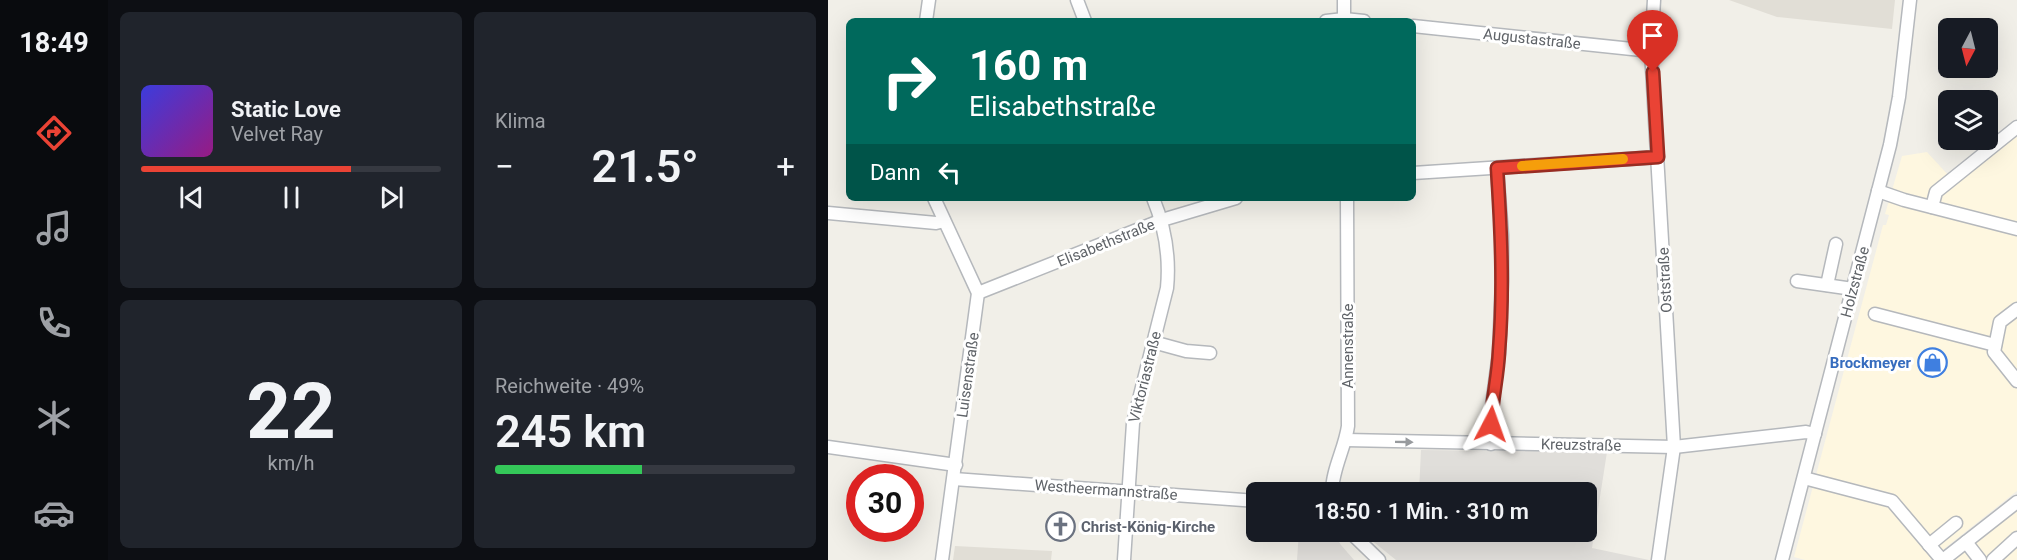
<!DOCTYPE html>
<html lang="de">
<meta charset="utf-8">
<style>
body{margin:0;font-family:Roboto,sans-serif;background:#20242c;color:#f1f3f6;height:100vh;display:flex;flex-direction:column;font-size:22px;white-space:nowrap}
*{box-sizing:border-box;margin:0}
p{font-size:20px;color:#9ea1a6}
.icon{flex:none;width:33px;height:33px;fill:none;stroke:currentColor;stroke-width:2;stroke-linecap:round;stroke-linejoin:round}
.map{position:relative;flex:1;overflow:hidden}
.details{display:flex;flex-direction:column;gap:12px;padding:12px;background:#0d0f14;width:720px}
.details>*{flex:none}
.guide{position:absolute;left:18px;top:18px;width:570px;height:183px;border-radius:9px;box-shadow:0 6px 24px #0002;background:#00695c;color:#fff;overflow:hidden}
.needle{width:39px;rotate:187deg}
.tools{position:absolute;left:1110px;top:18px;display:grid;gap:12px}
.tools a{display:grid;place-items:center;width:60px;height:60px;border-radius:9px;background:#171b24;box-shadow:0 6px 24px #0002;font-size:30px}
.speed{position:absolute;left:18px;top:464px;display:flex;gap:12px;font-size:30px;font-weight:700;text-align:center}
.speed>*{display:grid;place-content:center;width:78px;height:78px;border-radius:50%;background:#171b24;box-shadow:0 6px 24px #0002;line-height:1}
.speed .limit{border:9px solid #d22;background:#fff;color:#111}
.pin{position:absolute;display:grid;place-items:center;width:51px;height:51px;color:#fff;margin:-62px -26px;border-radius:50% 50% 50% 0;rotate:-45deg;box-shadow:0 0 6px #0007}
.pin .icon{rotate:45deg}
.me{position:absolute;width:66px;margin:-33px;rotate:4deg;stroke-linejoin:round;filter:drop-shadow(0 0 4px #0008)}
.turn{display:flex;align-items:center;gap:21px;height:126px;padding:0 24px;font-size:27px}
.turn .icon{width:78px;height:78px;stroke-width:2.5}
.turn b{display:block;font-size:42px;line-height:51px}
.then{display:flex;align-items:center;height:57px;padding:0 24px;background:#0003;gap:12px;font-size:22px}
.big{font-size:45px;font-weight:600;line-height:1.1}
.details .widget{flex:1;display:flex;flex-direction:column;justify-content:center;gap:9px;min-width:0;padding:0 21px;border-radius:9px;background:#20242c}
.details .dial{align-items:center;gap:0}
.dial b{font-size:78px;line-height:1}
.song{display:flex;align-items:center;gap:18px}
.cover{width:72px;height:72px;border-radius:9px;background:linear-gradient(135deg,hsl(240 70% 55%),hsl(310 70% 35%))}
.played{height:6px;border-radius:3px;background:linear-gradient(90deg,#ea4335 70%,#363941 70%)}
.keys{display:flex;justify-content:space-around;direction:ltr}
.heat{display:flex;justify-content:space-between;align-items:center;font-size:33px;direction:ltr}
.charge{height:9px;border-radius:4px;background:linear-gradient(90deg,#34c759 49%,#363941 0)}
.details .tiles{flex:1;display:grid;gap:12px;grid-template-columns:repeat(2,1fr)}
.trip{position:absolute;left:418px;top:482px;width:351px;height:60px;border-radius:9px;background:#171b24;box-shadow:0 6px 24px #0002;font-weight:600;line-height:60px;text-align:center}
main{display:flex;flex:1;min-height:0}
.tabs{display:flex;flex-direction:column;width:108px;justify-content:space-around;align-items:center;background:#090b0e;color:#9ea1a6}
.tabs .icon{width:42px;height:42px}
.tabs .current{color:#ea4335}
.tabs b{font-size:27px;color:#f1f3f6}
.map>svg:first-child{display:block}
.commercial{fill:#fef7e0}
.industrial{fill:#e0deda}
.education{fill:#e1ded6}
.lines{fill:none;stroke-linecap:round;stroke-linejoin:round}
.minor-casing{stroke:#b5b8bc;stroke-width:15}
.minor{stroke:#fff;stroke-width:12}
.oneway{fill:#979a9d}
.route-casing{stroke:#982c22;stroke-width:15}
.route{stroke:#ea4335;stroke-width:10}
.slow{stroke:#f59e0b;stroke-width:10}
.labels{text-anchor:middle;stroke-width:6;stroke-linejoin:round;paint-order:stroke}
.street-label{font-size:15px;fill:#5f6368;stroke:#fff}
.shop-label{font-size:15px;font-weight:bold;fill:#366cbe;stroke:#fff;text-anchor:end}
.worship-label{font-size:15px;font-weight:bold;fill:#5b616d;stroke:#fff;text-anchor:start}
</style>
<main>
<nav class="tabs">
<b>18:49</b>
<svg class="icon current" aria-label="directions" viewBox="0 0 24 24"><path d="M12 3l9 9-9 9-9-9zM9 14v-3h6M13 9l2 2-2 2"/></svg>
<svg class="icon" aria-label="music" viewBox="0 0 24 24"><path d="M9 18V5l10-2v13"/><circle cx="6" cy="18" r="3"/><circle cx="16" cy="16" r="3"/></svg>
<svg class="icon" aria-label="phone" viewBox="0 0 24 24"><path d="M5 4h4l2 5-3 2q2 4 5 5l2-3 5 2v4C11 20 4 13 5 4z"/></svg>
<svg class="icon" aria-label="climate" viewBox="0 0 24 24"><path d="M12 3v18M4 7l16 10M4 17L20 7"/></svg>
<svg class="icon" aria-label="car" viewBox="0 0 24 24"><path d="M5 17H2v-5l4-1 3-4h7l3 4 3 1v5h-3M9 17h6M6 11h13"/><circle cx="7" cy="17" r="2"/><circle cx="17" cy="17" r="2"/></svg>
</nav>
<section class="details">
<div class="tiles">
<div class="widget">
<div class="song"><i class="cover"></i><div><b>Static Love</b><p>Velvet Ray</p></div></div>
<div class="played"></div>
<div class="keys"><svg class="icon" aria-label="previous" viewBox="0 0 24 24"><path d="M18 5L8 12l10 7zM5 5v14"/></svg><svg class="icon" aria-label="pause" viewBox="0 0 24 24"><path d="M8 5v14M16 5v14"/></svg><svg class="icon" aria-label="next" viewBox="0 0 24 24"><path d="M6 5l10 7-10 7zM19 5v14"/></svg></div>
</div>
<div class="widget"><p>Klima</p>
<div class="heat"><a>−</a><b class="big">21.5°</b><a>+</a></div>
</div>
<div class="widget dial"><b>22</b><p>km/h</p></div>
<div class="widget"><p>Reichweite · 49%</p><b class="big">245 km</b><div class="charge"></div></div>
</div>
</section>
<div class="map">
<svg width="1189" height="560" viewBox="0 0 1189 560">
<rect width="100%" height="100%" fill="#f1efe8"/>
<g class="commercial">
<path d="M 1189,124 L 1189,491 L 1102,560 L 977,560 L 966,557 L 1055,225 L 1058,225 L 1061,215 L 1057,214 L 1074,156 L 1099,152 L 1122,177 Z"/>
<path d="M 1189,510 L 1189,560 L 1125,560 Z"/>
</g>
<g class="industrial">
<path d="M 593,450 L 779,452 L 764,548 L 821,560 L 568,560 L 532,531 L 759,531 L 759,492 L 591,492 Z"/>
<path d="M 471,531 L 504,531 L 513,545 L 526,560 L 469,560 Z"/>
</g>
<g class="education">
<path d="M 901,0 L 1067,0 L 1064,29 L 949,17 Z"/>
<path d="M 127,546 L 224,551 L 223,560 L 125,560 Z"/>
</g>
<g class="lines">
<defs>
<g id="minor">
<path d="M 249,0 L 257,21"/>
<path d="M 516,0 L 516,21"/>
<path d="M 826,0 L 823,51 L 846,447 L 830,560"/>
<path d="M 98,21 L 101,0"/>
<path d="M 498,21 L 516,19 L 536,21"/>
<path d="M 585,26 L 823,51"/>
<path d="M 585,173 L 830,157"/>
<path d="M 1050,191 L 1076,200 L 1189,229"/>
<path d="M 106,198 L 150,293 L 114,560"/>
<path d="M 1104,207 L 1108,192 L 1189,127"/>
<path d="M 0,213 L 108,223 L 116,221"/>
<path d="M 969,281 L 1025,289"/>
<path d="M 999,285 L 1008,244"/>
<path d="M 150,293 L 334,220 L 408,198"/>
<path d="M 1189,309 L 1172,322 L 1166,352 L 1189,381"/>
<path d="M 1047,314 L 1167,345"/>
<path d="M 325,342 L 358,351 L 382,353"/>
<path d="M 518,440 L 846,447 L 978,432 L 987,434"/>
<path d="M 663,444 L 664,405 L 671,353 L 674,280 L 674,235 L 669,168"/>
<path d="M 0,447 L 128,465"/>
<path d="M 976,478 L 1064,501 L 1114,560"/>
<path d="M 126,479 L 429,501"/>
<path d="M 504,492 C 504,470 517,448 520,426 L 519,198"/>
<path d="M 521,531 L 551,560"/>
<path d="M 1138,542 L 1152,560"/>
<path d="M 1101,545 L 1128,523"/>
<path d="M 296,560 L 305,423 L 339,288 C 342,257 337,227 325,198"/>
<path d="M 954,560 L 1062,145 L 1071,97 L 1082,0"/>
<path d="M 1115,560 L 1189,502"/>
<path d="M 1165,560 L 1189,538"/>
</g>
</defs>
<use href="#minor" class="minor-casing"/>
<use href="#minor" class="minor"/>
</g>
<defs><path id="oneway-solid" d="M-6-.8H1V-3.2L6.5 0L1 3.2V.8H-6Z" transform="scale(1.5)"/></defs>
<use class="oneway" href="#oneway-solid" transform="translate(576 442) rotate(1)"/>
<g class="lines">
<defs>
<path id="route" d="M 663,424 C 664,399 670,376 671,351 C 676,290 673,229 669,168 L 830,157 L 825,72"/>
</defs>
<use href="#route" class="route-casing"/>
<use href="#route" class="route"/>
<path class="slow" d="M 694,166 L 795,159"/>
</g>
<defs>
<symbol id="shop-ring" viewBox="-11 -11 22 22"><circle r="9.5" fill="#fff" stroke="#3f7fe0" stroke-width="1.5"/><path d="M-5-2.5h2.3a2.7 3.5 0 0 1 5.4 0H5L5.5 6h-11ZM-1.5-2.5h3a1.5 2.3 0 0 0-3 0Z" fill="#3f7fe0"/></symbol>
<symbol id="church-ring" viewBox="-11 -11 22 22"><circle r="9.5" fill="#fff" stroke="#6b7280" stroke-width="1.5"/><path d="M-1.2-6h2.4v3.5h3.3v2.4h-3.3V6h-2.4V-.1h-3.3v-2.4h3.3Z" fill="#6b7280"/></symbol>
</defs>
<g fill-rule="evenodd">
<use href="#shop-ring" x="1088" y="346" width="33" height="33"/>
<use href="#church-ring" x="216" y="510" width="33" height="33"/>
</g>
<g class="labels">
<g class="street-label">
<text transform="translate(704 39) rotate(6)" y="5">Augustastraße</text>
<text transform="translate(278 243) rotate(-22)" y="5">Elisabethstraße</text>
<text transform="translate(837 280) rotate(-93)" y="5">Oststraße</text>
<text transform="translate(1027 282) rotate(-75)" y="5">Holzstraße</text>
<text transform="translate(520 346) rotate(-90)" y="5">Annenstraße</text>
<text transform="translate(140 375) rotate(-82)" y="5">Luisenstraße</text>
<text transform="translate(317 377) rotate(-76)" y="5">Viktoriastraße</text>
<text transform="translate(753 445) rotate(1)" y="5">Kreuzstraße</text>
<text transform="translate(278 490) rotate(4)" y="5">Westheermannstraße</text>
</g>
<g class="shop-label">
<text x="1083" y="368">Brockmeyer</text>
</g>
<g class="worship-label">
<text x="253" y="532">Christ-König-Kirche</text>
</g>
</g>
</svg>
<div class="tools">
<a><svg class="needle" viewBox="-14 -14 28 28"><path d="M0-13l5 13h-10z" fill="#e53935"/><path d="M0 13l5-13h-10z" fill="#9ea1a6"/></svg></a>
<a><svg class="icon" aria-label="layers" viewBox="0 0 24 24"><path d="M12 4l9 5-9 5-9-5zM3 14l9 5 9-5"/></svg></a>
</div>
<div class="speed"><div class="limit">30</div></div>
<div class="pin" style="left:825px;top:72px;background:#d93025"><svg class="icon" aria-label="arrive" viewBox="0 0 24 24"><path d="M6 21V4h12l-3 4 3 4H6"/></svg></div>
<svg class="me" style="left:663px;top:424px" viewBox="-20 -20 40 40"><path d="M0-17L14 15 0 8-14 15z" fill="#ea4335" stroke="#fff" stroke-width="4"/></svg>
<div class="trip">18:50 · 1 Min. · 310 m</div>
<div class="guide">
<div class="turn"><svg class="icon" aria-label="right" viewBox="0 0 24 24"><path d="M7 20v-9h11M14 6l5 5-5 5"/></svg><div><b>160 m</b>Elisabethstraße</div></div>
<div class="then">Dann<svg class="icon" aria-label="left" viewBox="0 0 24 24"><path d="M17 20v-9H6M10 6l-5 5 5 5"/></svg></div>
</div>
</div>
</main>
